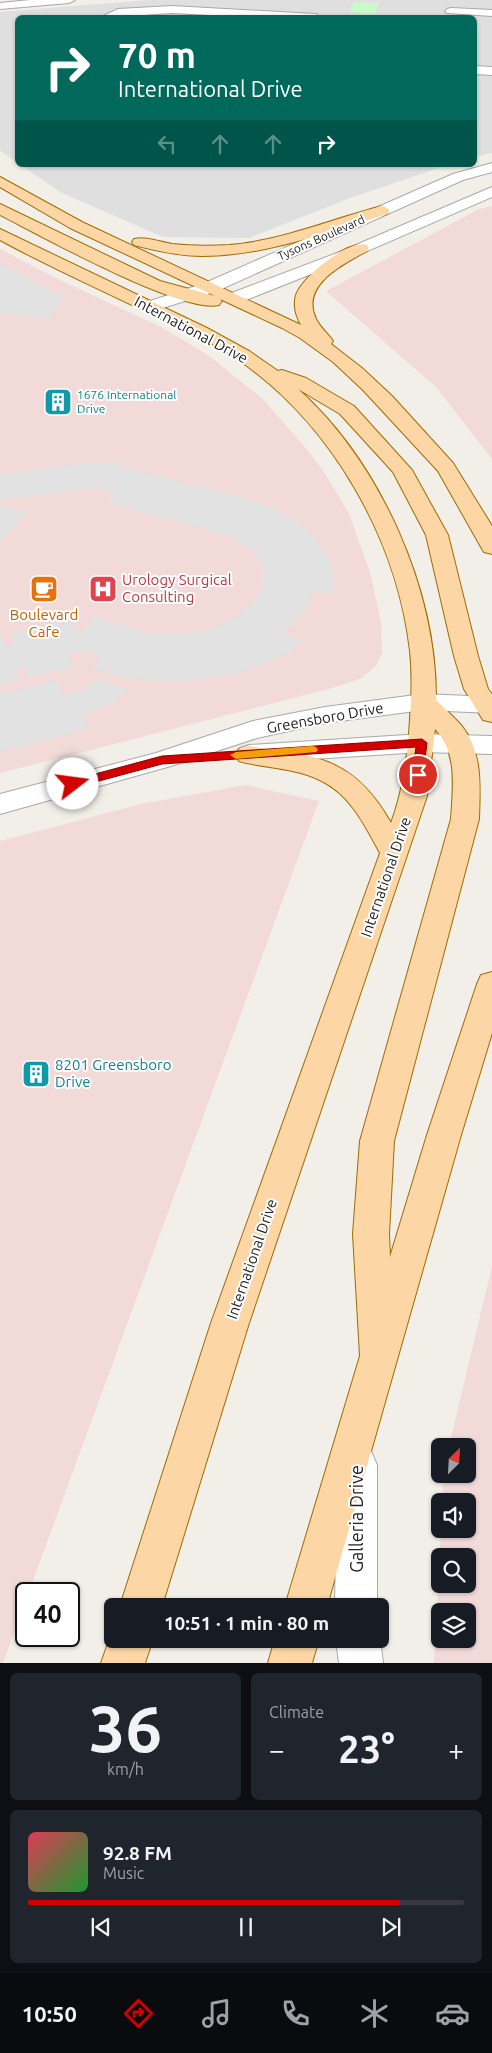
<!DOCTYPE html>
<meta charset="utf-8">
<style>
body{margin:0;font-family:Ubuntu,sans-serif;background:#20242c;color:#f1f3f6;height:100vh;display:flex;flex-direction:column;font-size:19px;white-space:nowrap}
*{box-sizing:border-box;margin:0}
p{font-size:16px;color:#9ea1a6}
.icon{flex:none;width:28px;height:28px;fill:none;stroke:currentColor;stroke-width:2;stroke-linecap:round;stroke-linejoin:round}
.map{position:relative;height:1663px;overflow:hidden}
.side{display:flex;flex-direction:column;gap:10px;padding:10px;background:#0d0f14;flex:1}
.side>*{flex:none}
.top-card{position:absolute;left:15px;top:15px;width:462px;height:152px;border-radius:8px;box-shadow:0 1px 4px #0004;background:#00695c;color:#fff;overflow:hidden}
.needle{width:32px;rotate:24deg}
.controls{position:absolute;left:431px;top:1438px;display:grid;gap:10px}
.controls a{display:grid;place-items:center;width:45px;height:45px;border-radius:8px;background:#171b24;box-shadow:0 1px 4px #0004;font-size:25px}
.speed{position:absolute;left:15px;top:1582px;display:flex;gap:10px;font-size:25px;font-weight:700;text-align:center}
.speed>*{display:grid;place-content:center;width:65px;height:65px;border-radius:50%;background:#171b24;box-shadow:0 1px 4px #0004;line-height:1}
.speed .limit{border:2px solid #111;border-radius:8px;background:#fff;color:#111}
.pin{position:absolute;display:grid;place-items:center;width:42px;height:42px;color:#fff;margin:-21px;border:2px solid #fff;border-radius:50%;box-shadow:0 1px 5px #0007}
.me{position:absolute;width:55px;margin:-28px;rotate:75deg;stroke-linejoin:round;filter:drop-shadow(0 0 4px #0008)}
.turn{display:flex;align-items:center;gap:18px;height:105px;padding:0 20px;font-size:22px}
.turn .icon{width:65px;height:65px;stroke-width:2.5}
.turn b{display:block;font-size:35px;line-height:42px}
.lanes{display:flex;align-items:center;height:48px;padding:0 20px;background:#0003;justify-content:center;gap:25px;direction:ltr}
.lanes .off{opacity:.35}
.big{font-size:38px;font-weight:700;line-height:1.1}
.side .widget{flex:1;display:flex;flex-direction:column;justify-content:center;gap:8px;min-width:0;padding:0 18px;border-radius:8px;background:#20242c}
.side .dial{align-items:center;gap:0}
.dial b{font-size:65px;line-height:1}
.song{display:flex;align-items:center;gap:15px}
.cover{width:60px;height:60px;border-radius:8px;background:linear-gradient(135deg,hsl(350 70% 55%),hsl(130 70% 35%))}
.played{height:5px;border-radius:2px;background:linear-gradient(90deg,#d40000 85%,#363941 85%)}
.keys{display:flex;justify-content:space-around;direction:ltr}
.heat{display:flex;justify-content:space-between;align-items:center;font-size:28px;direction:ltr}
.side .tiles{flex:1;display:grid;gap:10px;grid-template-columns:1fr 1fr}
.widget:last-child{grid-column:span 2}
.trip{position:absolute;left:104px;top:1598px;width:285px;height:50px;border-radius:8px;background:#171b24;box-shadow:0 1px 4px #0004;font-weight:700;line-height:50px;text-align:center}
.tab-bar{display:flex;height:80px;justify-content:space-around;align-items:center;background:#090b0e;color:#9ea1a6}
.tab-bar .icon{width:35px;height:35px}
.tab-bar .selected{color:#d40000}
.tab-bar b{font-size:22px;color:#f1f3f6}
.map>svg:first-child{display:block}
.residential{fill:#e0dfdf}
.commercial{fill:#f2dad9;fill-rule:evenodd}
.park{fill:#c8facc}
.parking{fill:#e2e2e2}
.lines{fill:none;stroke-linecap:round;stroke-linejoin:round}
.minor-casing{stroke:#a9a9a9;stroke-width:2}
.major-casing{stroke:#a06b00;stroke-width:2}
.minor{fill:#fff;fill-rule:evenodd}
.major{fill:#fcd6a4;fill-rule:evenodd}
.route{fill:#d40000;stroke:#8a0000}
.slow{fill:#f59e0b}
.labels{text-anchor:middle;stroke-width:4;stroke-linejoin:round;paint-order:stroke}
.far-street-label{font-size:12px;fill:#222;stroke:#fff}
.far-culture-label{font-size:12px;fill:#0d838f;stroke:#fff;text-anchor:start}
.street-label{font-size:15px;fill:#222;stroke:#fff}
.health-label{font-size:15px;fill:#be3a42;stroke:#fff;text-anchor:start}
.food-label{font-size:15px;fill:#c56008;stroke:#fff}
.culture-label{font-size:15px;fill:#0d838f;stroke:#fff;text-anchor:start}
.near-street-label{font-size:18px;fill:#222;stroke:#fff}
</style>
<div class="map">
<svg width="492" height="1663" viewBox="0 0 492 1663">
<rect width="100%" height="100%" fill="#f2efe9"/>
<g class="residential">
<path d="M 148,0 L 492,0 L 492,153 L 475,157 L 475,18 L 18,18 L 17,163 L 0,150 L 0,12 Z"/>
<path d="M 21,165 L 447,165 L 350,198 L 249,238 L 163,237 L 60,192 Z"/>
</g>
<g class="commercial">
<path d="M 492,206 L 492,459 L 436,387 L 326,291 L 479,209 Z"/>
<path d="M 0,249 L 62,281 L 161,327 L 208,355 L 263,399 L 309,452 L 326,475 L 349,514 L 370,572 L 381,622 L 382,653 L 376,666 L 360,679 L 329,689 L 0,773 Z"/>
<path d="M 245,785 L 319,801 L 28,1594 L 26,1594 L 26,1599 L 3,1663 L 0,1663 L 0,841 L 141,804 Z"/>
<path d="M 492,1266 L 492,1663 L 434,1663 L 441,1529 L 468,1529 L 468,1501 L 442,1501 L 444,1474 L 468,1474 L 468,1446 L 449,1446 ZM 440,1556 L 468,1556 L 468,1584 L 440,1584 ZM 440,1611 L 468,1611 L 468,1639 L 440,1639 Z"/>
</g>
<path class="park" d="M 354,2 L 379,3 L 375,14 L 349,12 Z"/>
<g class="parking">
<path d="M 0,263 L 63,298 L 48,319 L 0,313 Z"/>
<path d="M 113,460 L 118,462 L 116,465 L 237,496 L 272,508 L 287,515 L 312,533 L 329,558 L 333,570 L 334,593 L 312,592 L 304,612 L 284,633 L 301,642 L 291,651 L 271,661 L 245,671 L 218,677 L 188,681 L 158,681 L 122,677 L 92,669 L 100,656 L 87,651 L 79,651 L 69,655 L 74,667 L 28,677 L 24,667 L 19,666 L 16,667 L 20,679 L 0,684 L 0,637 L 7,646 L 13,645 L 14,643 L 12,633 L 70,619 L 74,629 L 82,631 L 95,617 L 131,628 L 152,633 L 180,634 L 201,631 L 220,625 L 237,617 L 257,599 L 262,588 L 263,569 L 258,557 L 246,546 L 230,537 L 178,521 L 106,503 L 114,493 L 97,488 L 0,500 L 0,474 L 93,462 L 111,463 Z"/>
<path d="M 0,506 L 28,513 L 0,541 Z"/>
<path d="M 99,679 L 128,690 L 112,703 L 84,715 L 89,729 L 0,752 L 0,694 L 57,680 L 61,693 L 65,695 L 83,689 Z"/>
</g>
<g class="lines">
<defs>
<g id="minor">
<path d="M 30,0 L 75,0 L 69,3 L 0,9 L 0,3 Z"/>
<path d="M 172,6 L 316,14 L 321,18 L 268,18 L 172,13 L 99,18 L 118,9 Z"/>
<path d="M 451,8 L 492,10 L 492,16 L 447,13 L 445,11 L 447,9 Z"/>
<path d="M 475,66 L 492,67 L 492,75 L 475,74 Z"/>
<path d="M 492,163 L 492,172 L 463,180 L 217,291 L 150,312 L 144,311 L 141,307 L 144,303 L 205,283 L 453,174 Z"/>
<path d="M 492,187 L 492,197 L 349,259 L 241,302 L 235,303 L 229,302 L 226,298 L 229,294 L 337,253 Z"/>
<path d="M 423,694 L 492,697 L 492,713 L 423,710 L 325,723 L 257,738 L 171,766 L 0,814 L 0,794 L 156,753 L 253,721 L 325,707 Z"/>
<path d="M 422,734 L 492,736 L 492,754 L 422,752 L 249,763 L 240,760 L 236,754 L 240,748 L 249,745 Z"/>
<path d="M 357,1445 L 371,1451 L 377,1465 L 377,1606 L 335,1606 L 337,1465 L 343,1451 Z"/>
<path d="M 336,1639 L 380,1639 L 383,1663 L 339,1663 Z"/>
</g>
<g id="major">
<path d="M 0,177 L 82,222 L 301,325 C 296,316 293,305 296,295 C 303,276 347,240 367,245 L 369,248 L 367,251 C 342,265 300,285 316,319 C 320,327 328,334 333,341 L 331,344 L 362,368 L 392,396 L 453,463 L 492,526 L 492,554 L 484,552 L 481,547 L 438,471 L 363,390 L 333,362 L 300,338 L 282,328 L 220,299 L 222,301 L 219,305 C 181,314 40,235 0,215 L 0,204 L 160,281 L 215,296 L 70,228 L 0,187 Z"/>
<path d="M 382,206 L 387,208 L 390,211 L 387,214 C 328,232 265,256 202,256 C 179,256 157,251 134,245 L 132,242 L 134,239 C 146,236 160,242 172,244 C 191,246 210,246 229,245 C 282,241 331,219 382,206 Z"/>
<path d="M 0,229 L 207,328 L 249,351 L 278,371 L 282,370 L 306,378 L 354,406 L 412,470 L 448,535 L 478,656 L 488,689 L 492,694 L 492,722 L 483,720 L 464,689 L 454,656 L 426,535 L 393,472 L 340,414 L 298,389 C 380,462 437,590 436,700 C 444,708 453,716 461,725 C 483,752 480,786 479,819 L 394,1141 L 389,1234 L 390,1257 L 427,1135 L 477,984 L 481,975 L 492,972 L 492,1033 L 461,1135 L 327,1606 L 285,1606 L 360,1356 L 353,1234 L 360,1141 L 451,819 C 453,787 458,753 435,729 L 427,796 L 249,1323 L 162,1606 L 120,1606 L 211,1323 L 380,853 C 357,811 343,781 292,771 C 274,767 256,766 239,761 L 235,755 L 239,749 L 248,746 C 316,756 354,757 391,823 C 402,793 406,765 409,734 C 411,706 413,678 410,651 C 397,538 331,423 237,359 C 212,342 184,330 157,317 C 104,291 51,268 0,240 Z"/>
<path d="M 112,1632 L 112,1639 L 153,1639 L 145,1663 L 101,1663 Z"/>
<path d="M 275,1639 L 319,1639 L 312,1663 L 268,1663 Z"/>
</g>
</defs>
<use href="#minor" class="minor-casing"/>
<use href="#major" class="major-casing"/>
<use href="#minor" class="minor"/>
<use href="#major" class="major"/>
</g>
<path class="route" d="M 422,739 L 427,743 L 423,775 L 418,779 L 412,775 L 416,747 L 162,764 L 73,788 L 67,784 L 69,781 L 162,756 Z"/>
<path class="slow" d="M 312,746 L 316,747 L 318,750 L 316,752 L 236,759 L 230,755 L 236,752 Z"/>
<defs>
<symbol id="building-square" viewBox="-11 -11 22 22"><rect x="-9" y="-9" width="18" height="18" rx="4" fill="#0f9aa8" stroke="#fff"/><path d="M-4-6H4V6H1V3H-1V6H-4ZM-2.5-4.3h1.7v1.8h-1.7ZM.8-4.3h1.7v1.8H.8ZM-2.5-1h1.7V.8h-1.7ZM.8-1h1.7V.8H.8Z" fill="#fff"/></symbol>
<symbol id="cafe-square" viewBox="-11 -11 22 22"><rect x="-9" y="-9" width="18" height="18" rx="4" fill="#e8710a" stroke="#fff"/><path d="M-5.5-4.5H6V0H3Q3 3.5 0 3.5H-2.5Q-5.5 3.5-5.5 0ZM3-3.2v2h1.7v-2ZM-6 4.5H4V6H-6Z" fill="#fff"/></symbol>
<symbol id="hospital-square" viewBox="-11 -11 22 22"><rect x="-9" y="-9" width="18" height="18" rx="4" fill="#e0444e" stroke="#fff"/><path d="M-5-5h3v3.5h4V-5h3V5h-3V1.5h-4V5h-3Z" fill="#fff"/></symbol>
</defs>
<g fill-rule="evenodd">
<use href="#building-square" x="42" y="386" width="32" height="32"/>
<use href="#cafe-square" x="28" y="573" width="32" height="32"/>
<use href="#hospital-square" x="87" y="573" width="32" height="32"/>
<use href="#building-square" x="20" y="1058" width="32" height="32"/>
</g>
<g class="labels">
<g class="far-street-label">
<text transform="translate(321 238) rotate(-24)" y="4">Tysons Boulevard</text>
</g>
<g class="far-culture-label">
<text x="77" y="399">1676 International<tspan x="77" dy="14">Drive</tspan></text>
</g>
<g class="street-label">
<text transform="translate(191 330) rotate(28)" y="5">International Drive</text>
<text transform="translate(325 718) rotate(-10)" y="5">Greensboro Drive</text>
<text transform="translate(386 877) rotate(-71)" y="5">International Drive</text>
<text transform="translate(252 1259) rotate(-71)" y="5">International Drive</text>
</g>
<g class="health-label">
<text x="122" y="585">Urology Surgical<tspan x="122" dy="17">Consulting</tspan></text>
</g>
<g class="food-label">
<text x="44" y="620">Boulevard<tspan x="44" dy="17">Cafe</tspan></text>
</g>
<g class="culture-label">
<text x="55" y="1070">8201 Greensboro<tspan x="55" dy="17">Drive</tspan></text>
</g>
<g class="near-street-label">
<text transform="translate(357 1519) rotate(-90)" y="6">Galleria Drive</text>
</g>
</g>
</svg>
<div class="controls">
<a><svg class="needle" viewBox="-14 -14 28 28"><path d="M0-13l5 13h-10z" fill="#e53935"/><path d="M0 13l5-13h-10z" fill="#9ea1a6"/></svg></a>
<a><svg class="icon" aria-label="sound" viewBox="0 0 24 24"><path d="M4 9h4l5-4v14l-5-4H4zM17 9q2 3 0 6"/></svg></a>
<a><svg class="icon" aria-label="search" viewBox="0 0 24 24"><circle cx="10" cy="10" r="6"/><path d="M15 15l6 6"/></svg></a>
<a><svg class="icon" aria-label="layers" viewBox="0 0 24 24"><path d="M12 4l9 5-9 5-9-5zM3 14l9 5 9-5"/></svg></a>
</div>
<div class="speed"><div class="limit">40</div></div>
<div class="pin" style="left:418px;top:775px;background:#d93025"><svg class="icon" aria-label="arrive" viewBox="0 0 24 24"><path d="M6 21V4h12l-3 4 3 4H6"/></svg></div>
<svg class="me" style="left:73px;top:784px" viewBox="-20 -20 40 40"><circle r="19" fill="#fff"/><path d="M0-13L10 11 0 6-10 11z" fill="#d40000"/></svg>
<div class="trip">10:51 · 1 min · 80 m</div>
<div class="top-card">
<div class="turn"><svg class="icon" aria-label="right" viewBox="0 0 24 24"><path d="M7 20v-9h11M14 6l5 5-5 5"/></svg><div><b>70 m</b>International Drive</div></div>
<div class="lanes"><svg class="icon off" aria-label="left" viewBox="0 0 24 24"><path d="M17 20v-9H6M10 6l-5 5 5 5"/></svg><svg class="icon off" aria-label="ahead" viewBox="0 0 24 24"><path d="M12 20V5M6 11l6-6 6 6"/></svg><svg class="icon off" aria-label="ahead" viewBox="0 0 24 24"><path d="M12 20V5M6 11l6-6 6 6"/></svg><svg class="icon" aria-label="right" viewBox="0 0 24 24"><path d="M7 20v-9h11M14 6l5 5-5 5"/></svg></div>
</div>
</div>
<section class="side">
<div class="tiles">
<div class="widget dial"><b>36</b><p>km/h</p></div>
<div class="widget"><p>Climate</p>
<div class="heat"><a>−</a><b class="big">23°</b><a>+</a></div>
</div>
<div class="widget">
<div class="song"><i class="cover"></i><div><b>92.8 FM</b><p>Music</p></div></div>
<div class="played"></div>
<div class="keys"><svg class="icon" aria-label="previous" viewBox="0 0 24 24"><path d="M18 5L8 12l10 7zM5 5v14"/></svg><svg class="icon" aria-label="pause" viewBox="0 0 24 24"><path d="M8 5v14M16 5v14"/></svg><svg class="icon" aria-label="next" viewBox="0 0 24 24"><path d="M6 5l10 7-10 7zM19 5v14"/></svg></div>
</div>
</div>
</section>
<nav class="tab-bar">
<b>10:50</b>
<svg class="icon selected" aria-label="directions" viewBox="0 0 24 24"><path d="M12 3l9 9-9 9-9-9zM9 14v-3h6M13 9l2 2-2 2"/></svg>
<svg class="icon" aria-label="music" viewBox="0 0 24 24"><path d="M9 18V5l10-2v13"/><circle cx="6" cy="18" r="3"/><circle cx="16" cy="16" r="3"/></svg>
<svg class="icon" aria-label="phone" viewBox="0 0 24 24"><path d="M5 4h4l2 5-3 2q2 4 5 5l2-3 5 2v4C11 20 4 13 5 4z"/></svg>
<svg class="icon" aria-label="climate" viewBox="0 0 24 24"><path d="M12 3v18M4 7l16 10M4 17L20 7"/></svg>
<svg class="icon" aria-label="car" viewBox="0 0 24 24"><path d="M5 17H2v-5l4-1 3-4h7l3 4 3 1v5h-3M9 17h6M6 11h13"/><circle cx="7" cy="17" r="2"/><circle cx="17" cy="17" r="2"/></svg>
</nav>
